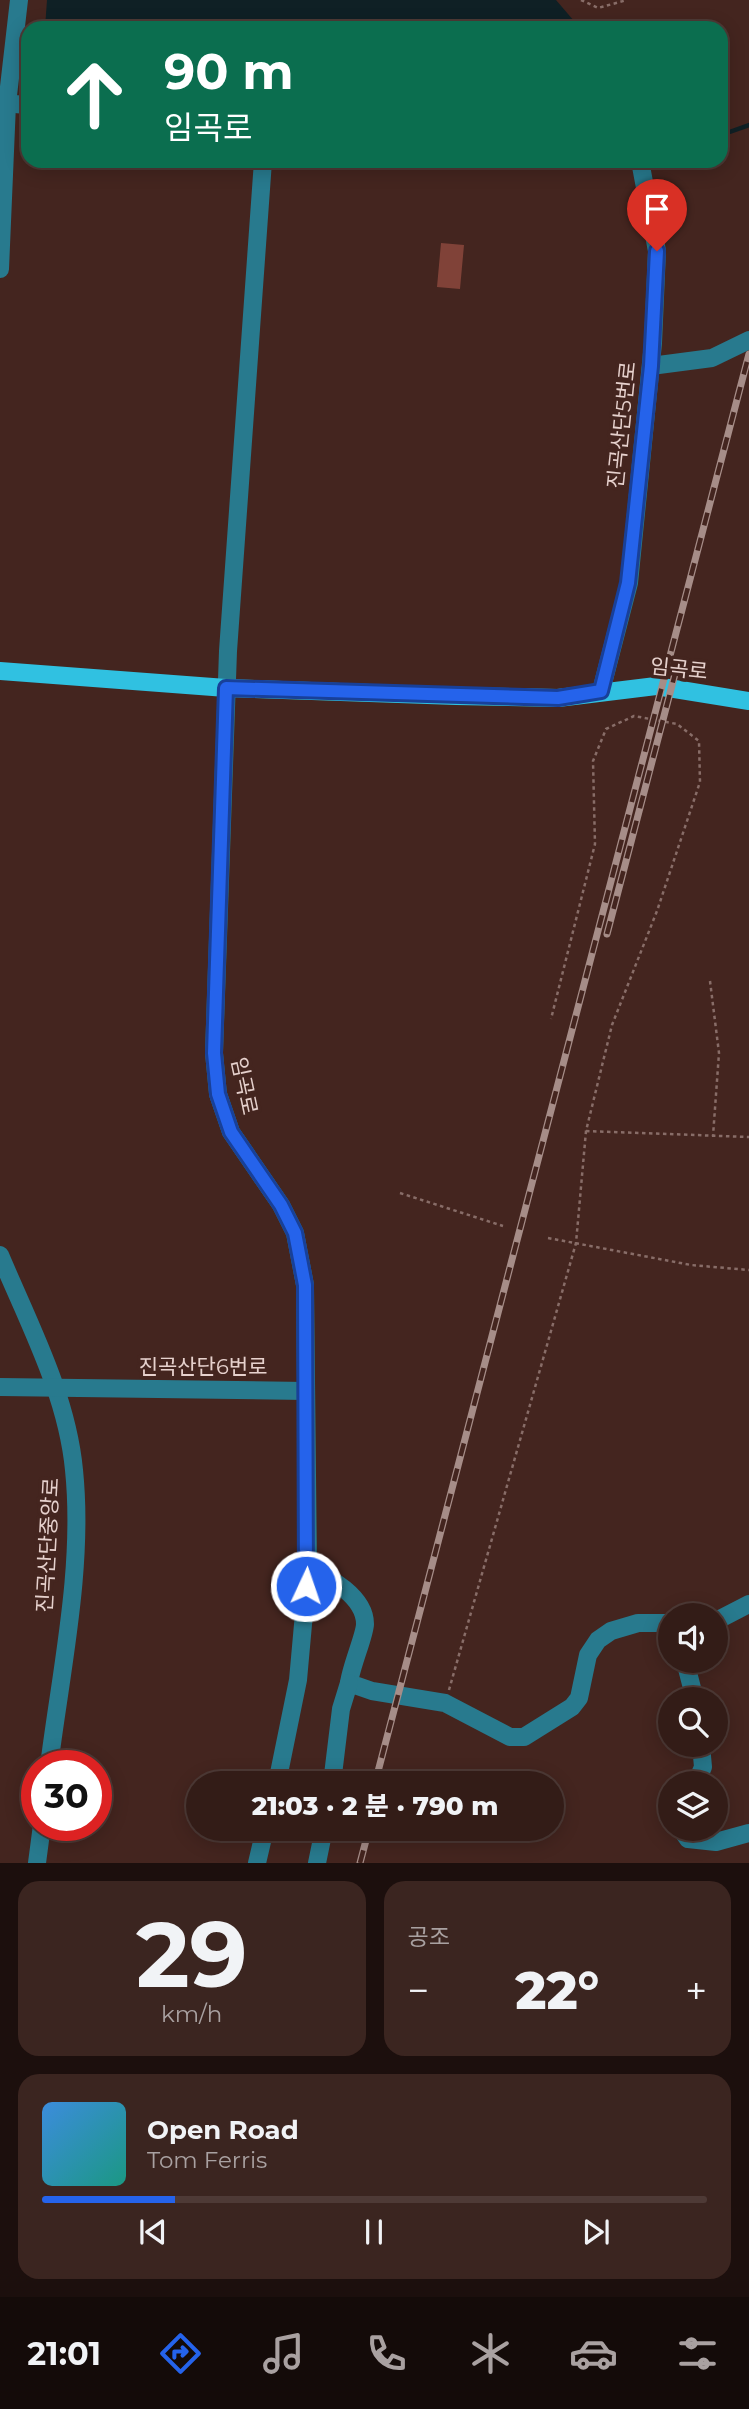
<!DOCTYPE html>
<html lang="ko">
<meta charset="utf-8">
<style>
body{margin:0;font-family:Montserrat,"Noto Sans KR",sans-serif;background:#3b2520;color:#f1f3f6;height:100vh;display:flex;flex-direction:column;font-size:26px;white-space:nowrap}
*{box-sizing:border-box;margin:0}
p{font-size:23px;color:#a9a1a1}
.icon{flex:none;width:38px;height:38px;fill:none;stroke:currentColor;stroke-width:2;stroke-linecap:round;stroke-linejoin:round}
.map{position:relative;height:1863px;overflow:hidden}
.side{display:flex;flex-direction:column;gap:18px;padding:18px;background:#1c0f0d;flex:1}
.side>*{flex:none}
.banner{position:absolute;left:21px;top:21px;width:707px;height:147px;border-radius:21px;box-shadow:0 4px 18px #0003,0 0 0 2px #4e3a36;background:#0b6e4f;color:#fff;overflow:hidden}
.buttons{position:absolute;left:658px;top:1603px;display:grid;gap:14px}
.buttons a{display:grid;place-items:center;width:70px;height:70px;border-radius:50%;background:#331c17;box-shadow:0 4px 18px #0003,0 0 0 2px #4e3a36;font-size:35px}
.speed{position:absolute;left:21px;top:1750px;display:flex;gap:14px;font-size:35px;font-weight:700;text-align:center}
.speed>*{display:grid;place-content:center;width:91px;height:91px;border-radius:50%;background:#331c17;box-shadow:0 4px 18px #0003,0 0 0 2px #4e3a36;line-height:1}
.speed .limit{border:10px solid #d22;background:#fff;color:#111}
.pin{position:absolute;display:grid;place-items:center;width:60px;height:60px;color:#fff;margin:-72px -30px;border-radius:50% 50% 50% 0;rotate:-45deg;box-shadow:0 0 7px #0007}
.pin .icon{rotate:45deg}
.me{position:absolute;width:77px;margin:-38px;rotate:3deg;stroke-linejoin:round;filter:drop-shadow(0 0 5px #0008)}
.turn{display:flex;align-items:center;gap:24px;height:147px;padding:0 28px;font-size:32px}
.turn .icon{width:91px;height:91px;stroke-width:2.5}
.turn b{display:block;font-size:49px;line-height:60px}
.big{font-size:52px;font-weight:800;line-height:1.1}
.side .widget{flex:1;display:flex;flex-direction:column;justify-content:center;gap:10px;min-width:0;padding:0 24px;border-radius:21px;background:#3b2520}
.side .dial{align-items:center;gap:0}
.dial b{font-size:91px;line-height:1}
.song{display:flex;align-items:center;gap:21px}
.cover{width:84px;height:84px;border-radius:10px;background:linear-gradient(135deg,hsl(210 70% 55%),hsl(170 70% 35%))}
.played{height:7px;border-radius:4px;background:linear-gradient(90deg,#2563eb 20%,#4e3a36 20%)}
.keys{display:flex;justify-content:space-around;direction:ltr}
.heat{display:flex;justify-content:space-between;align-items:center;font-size:38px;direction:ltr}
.side .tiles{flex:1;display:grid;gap:18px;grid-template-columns:1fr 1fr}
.widget:last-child{grid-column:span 2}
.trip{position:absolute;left:186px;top:1771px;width:378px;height:70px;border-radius:35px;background:#331c17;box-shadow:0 4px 18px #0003,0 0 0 2px #4e3a36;font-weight:800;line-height:70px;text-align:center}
.tab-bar{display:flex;height:112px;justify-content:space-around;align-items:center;background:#140b09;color:#a9a1a1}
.tab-bar .icon{width:49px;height:49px}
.tab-bar .on{color:#2563eb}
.tab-bar b{font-size:32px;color:#f1f3f6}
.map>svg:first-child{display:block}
.green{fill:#804238}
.water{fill:#0f2025}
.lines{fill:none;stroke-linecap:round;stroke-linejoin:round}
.stream{stroke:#0f2025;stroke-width:4.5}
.path{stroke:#886d68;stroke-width:2.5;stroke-dasharray:3.5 3.5;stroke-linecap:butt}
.minor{stroke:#287a8e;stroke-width:18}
.major{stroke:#30c1e1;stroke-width:18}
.rail-casing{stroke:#a68d88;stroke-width:7}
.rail{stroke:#44251f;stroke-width:4.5;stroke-dasharray:13;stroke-linecap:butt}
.route-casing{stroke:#184099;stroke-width:18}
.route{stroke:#2563eb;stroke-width:12}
.labels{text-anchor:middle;stroke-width:7;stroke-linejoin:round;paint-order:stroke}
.street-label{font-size:21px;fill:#e6d1cd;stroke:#44251f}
</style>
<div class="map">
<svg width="749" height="1863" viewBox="0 0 749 1863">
<rect width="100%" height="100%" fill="#44251f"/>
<path class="green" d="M 441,243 L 464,245 L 460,289 L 437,287 Z"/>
<path class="water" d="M 47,0 L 556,0 L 580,28 L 45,28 Z"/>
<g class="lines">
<path class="stream" d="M 721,135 L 749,125"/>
<g class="path">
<path d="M 581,0 L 598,8 L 627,0"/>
<path d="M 710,981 L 719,1053 L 713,1136"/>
<path d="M 586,1131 L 749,1137"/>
<path d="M 400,1193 L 503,1226"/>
<path d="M 548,1238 L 691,1265 L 749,1270"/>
<path d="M 449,1690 L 576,1243 L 586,1131 L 612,1025 L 657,911 L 700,782 L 699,741 L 677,724 L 634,716 L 606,729 L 593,761 L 595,844 L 551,1019"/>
</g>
<g class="minor">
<path d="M 0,103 L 28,105"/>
<path d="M 263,161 L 228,651 L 214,1053 L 218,1094 L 231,1132 L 281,1205 L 295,1233 L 305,1285 L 308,1569 L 298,1680 L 277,1783"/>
<path d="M 0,269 L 7,104 L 19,0"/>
<path d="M 651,366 L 712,358 L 749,340"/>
<path d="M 601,691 L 629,583 L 653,343 L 657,251 L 640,161"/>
<path d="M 0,1255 C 29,1324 67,1395 74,1470 C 84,1567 61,1670 49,1766"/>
<path d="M 0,1387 L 306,1391"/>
<path d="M 308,1569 C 329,1576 365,1597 365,1624 C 365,1635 351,1666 349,1683 L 372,1691 L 445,1703 L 510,1737 L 524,1737 L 572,1707 L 579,1698 L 588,1655 L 598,1640 L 611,1631 L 638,1623 L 670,1623"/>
<path d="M 716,1621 L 749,1604"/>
<path d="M 685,1661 L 692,1688 L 689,1699"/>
<path d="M 332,1783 L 341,1709 L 349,1683"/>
<path d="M 696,1783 L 703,1767 L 701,1745"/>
<path d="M 681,1829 L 688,1839 L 716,1842 L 749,1833"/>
<path d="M 37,1863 L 42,1825"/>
<path d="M 257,1863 L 265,1829"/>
<path d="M 317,1863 L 324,1829"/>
</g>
<path class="major" d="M 0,671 L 226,688 L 456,696 L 558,698 L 656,686 L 749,701"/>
<defs>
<g id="rail">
<path d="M 607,934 L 676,670"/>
<path d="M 375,1783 L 749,354"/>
<path d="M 360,1863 L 369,1829"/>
</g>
</defs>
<use href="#rail" class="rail-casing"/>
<use href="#rail" class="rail"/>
</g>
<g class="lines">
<defs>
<path id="route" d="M 306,1586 L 305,1285 L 295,1233 L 281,1205 L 231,1132 L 218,1094 L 214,1053 L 226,688 L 558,698 L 601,691 L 628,583 L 651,366 L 657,251"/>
</defs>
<use href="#route" class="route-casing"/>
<use href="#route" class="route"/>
</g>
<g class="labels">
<g class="street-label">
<text transform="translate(622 425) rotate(-84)" y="7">진곡산단5번로</text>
<text transform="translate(679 669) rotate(6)" y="7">임곡로</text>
<text transform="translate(244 1086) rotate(78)" y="7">임곡로</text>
<text x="203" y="1374">진곡산단6번로</text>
<text transform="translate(48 1545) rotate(-87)" y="7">진곡산단중앙로</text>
</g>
</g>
</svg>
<div class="buttons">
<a><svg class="icon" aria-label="sound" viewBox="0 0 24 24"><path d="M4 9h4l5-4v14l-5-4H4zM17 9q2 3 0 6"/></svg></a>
<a><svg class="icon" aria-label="search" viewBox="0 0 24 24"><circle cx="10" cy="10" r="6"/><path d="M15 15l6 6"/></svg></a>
<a><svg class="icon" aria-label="layers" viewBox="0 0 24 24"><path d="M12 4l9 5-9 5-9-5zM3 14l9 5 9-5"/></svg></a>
</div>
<div class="speed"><div class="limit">30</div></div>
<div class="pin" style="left:657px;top:251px;background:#d93025"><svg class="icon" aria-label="arrive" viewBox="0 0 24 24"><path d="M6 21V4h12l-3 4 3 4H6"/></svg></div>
<svg class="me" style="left:306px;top:1586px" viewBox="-20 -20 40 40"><circle r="17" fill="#2563eb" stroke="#fff" stroke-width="3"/><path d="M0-11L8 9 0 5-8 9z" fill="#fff"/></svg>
<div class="trip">21:03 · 2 분 · 790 m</div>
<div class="banner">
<div class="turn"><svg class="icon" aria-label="ahead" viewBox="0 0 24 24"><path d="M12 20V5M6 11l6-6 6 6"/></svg><div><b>90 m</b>임곡로</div></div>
</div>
</div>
<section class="side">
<div class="tiles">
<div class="widget dial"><b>29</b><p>km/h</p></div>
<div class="widget"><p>공조</p>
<div class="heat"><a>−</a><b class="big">22°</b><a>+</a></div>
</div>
<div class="widget">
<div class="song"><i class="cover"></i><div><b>Open Road</b><p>Tom Ferris</p></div></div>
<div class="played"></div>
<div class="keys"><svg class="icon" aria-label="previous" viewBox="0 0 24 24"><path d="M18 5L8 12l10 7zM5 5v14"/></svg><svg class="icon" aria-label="pause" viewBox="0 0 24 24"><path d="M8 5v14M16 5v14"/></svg><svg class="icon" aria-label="next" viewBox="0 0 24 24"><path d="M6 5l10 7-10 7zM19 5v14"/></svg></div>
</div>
</div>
</section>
<nav class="tab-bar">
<b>21:01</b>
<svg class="icon on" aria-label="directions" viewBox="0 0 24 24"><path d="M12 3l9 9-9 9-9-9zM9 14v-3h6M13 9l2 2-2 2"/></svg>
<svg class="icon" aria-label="music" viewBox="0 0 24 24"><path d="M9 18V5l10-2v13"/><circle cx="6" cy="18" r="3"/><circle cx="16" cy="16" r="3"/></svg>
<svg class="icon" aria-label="phone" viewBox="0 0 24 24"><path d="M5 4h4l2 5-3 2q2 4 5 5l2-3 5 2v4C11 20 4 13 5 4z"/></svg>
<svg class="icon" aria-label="climate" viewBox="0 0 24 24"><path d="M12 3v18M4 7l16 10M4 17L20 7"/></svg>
<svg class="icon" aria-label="car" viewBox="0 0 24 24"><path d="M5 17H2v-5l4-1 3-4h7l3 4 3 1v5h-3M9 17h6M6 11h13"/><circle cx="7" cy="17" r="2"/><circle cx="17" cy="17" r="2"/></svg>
<svg class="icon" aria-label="filters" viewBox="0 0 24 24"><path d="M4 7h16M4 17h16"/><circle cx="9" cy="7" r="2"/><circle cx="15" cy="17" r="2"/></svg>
</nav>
